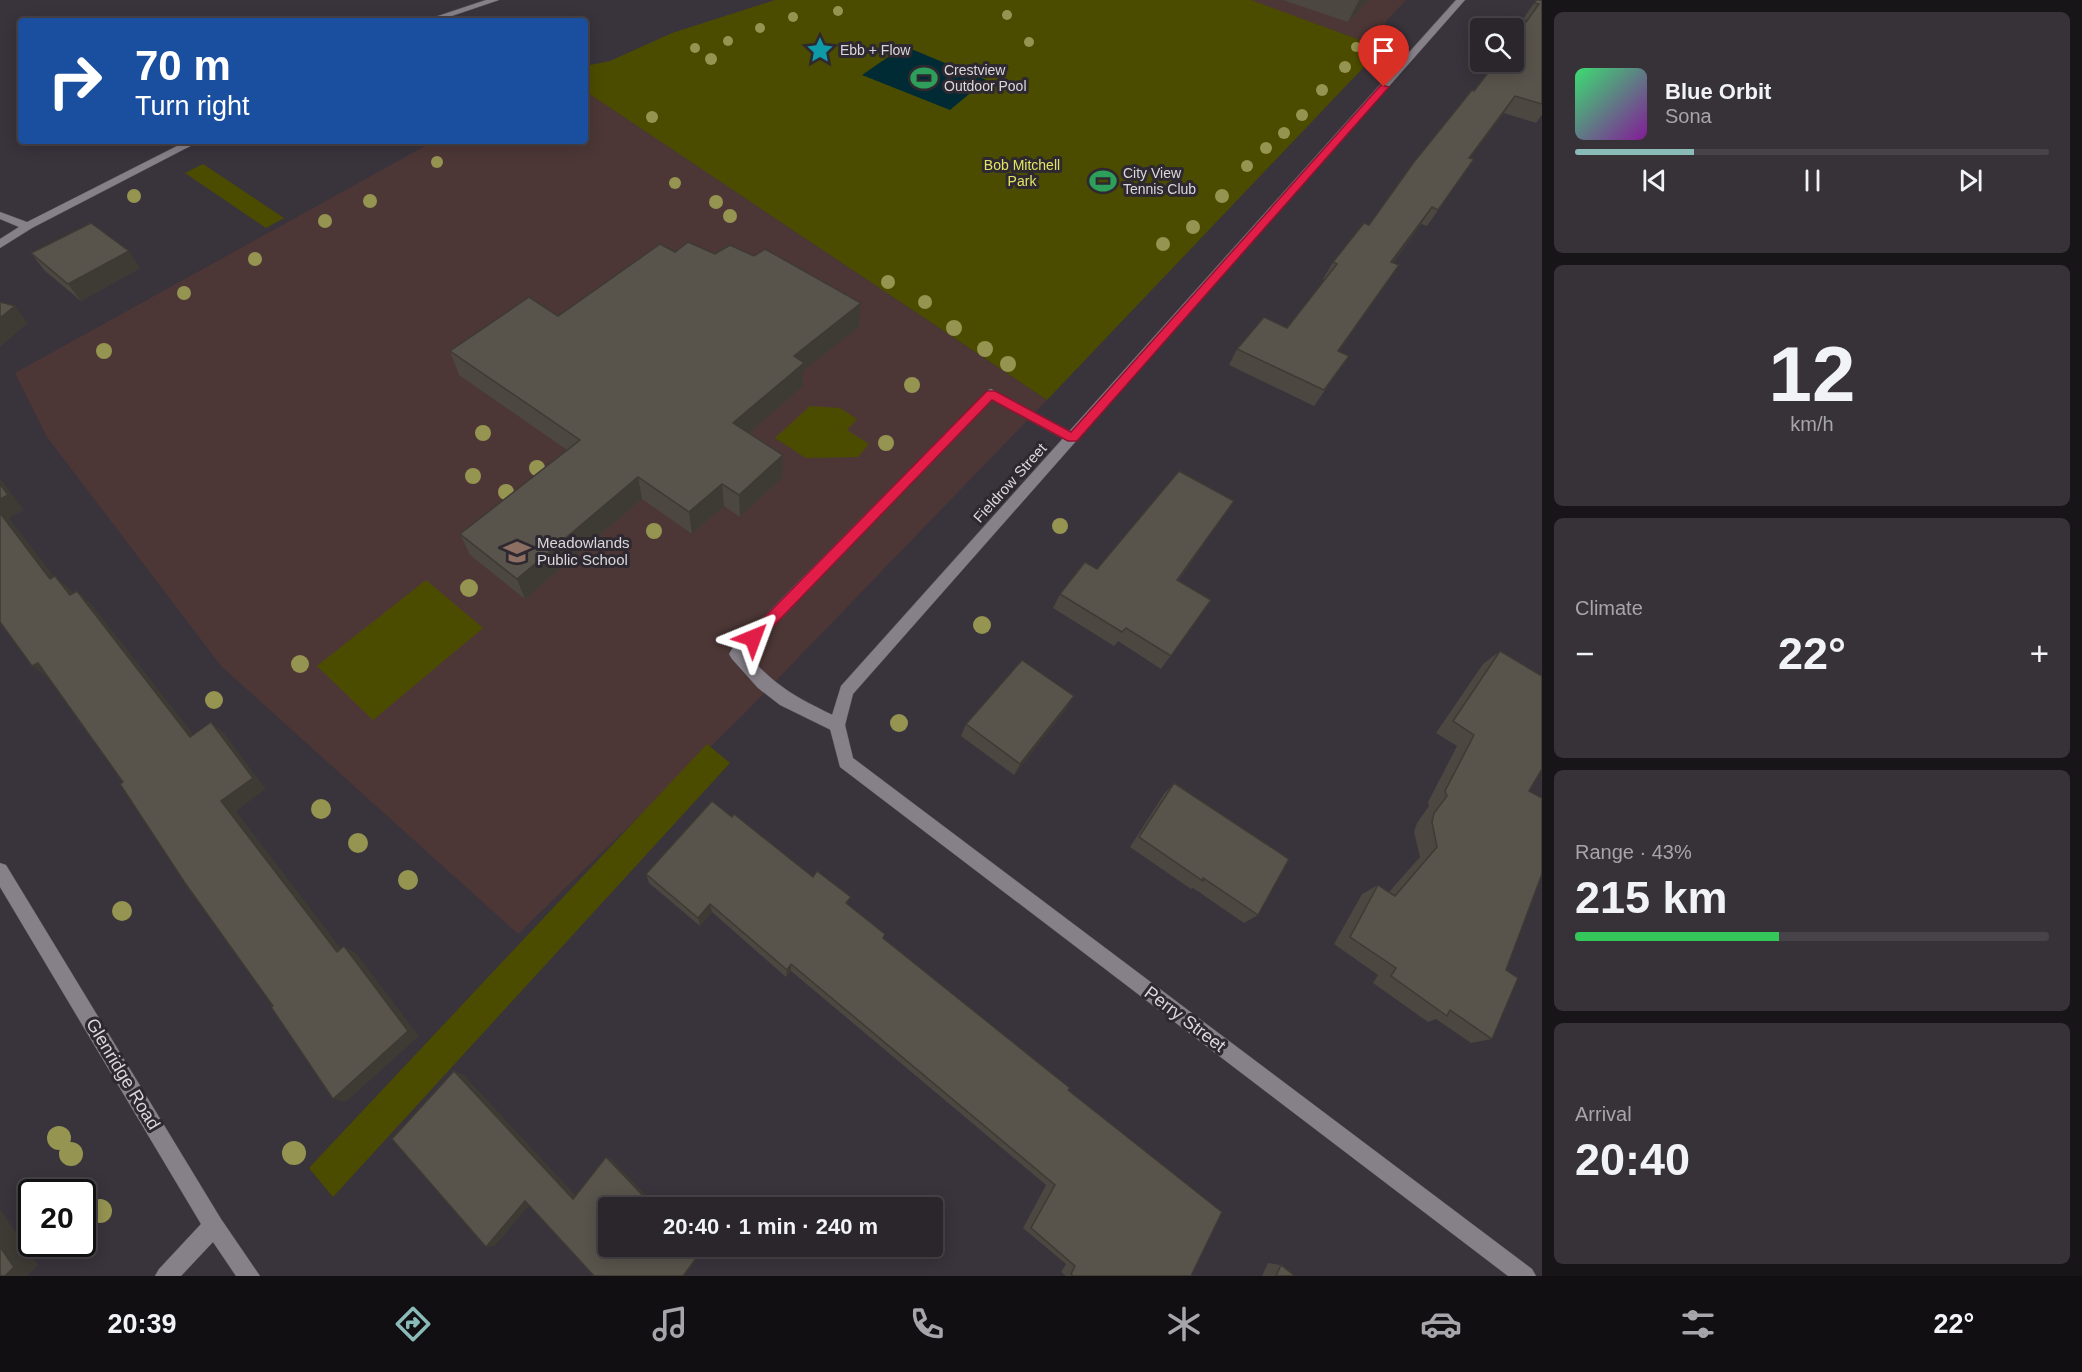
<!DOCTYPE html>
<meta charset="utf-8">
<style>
body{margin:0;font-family:Arial,sans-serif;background:#373238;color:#f1f3f6;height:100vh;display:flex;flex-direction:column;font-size:22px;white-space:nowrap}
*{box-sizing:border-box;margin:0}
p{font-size:20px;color:#a6a5a9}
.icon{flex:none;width:33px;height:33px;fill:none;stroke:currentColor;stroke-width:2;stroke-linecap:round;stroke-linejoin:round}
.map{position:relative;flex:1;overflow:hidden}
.sheet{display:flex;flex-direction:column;gap:12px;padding:12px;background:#181518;width:540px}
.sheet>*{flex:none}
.banner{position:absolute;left:18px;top:18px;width:570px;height:126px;border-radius:6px;box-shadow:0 3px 15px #0003,0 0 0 2px #474348;background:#1a4fa0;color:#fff;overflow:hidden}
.fabs{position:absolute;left:1470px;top:18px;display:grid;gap:12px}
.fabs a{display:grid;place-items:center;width:54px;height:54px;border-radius:6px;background:#2b262c;box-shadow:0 3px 15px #0003,0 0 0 2px #474348;font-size:30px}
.speed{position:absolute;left:18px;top:1179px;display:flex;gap:12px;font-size:30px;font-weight:700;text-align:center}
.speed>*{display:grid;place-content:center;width:78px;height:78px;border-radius:50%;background:#2b262c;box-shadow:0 3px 15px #0003,0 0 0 2px #474348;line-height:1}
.speed .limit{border:3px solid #111;border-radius:9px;background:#fff;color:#111}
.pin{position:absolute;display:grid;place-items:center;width:51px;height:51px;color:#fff;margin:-62px -26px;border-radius:50% 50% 50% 0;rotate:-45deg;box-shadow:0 0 6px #0007}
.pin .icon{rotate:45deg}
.me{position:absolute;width:66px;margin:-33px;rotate:44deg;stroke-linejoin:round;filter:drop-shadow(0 0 4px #0008)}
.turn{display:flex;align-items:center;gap:21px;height:126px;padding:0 18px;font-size:27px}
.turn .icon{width:78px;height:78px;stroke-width:2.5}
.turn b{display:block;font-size:42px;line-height:51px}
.big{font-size:45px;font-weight:700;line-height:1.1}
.sheet .card{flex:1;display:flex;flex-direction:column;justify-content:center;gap:9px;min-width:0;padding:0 21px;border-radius:9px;background:#373238}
.sheet .dial{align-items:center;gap:0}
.dial b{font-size:78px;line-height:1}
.song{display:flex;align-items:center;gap:18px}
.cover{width:72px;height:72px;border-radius:9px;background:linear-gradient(135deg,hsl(140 70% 55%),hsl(290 70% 35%))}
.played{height:6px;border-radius:3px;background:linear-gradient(90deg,#8bbbb9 25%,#474348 25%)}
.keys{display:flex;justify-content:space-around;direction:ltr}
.heat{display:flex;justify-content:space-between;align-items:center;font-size:33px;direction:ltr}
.charge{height:9px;border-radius:4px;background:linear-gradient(90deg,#34c759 43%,#474348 0)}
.trip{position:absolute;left:598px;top:1197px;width:345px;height:60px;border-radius:6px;background:#2b262c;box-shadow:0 3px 15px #0003,0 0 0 2px #474348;font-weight:700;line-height:60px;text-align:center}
.tab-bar{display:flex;height:96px;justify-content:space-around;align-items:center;background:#110f12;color:#a6a5a9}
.tab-bar .icon{width:42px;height:42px}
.tab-bar .active{color:#8bbbb9}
.tab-bar b{font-size:27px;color:#f1f3f6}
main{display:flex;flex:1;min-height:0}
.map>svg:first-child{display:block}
.education{fill:#4c3736}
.green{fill:#4c4c00}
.water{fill:#002b35}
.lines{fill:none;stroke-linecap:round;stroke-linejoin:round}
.lane-casing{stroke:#545056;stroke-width:1}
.street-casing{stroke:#545056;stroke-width:1}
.lane{fill:#868089;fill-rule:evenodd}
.street{fill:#868089;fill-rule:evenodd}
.tree{fill:#959451}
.wall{fill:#4c4740}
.shaded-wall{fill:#3e3a34}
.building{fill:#58534b;stroke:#3e3a34;stroke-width:1.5}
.route{fill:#e11d48;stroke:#92132f;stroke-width:1.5}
.labels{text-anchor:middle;stroke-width:6;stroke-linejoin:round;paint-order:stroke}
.far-poi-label{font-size:14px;fill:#dad7dc;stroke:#2e2930;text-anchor:start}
.far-park-label{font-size:14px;fill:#e1e463;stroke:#2e2930}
.street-label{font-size:15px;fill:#dad7dc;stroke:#2e2930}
.poi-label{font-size:15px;fill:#dad7dc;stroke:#2e2930;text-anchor:start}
.near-street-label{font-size:18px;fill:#dad7dc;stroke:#2e2930}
</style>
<main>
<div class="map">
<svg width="1542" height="1276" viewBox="0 0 1542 1276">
<rect width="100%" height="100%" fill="#39333b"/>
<g class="education">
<path d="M 1250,0 L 1406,0 L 1386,21 L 1382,48 Z"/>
<path d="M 585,91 L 1047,400 L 742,716 L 518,934 L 221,666 L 47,437 L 15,373 L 434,141 L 585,141 Z"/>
</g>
<g class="green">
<path d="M 775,0 L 1251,0 L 1382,48 L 1047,400 L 585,91 L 585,66 L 610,61 L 672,33 Z"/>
<path d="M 203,164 L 284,218 L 266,228 L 185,173 Z"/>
<path d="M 810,406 L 840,408 L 857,419 L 847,430 L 869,444 L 858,457 L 806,458 L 775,438 Z"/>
<path d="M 426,580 L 483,628 L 373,720 L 317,666 Z"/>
<path d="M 707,744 L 730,763 L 333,1197 L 309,1168 Z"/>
</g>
<path class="water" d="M 904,46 L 986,80 L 950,110 L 862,75 Z"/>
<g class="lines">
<defs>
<path id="lane" d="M 991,389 L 1077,435 L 1079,438 L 1077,441 L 1067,441 L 992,400 L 747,654 C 779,690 800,699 843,720 L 845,725 L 843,730 L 837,732 L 831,730 L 780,705 L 758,688 L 732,659 L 729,654 L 732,649 L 987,391 Z"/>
<g id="street">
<path d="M 486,0 L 499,0 L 437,21 L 423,21 Z"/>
<path d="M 1456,0 L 1465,0 L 853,694 L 845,725 L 853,758 L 1532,1269 L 1536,1276 L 1508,1276 L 840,767 L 829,725 L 841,686 Z"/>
<path d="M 187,141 L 200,141 L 32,228 L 0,248 L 0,239 L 19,227 L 0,219 L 0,212 L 27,222 Z"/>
<path d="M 0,863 L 6,865 L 221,1219 L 260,1276 L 236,1276 L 213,1242 L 181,1276 L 155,1276 L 159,1269 L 201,1224 L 0,887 Z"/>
</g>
</defs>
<use href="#lane" class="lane-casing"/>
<use href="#street" class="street-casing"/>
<use href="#lane" class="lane"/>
<use href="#street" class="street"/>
</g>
<g class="tree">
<circle cx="838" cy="11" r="5"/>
<circle cx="1007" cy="15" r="5"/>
<circle cx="793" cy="17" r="5"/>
<circle cx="760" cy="28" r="5"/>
<circle cx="728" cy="41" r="5"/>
<circle cx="1029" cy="42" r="5"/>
<circle cx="1356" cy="47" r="5"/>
<circle cx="695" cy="48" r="5"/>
<circle cx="711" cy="59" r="6"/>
<circle cx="1345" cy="67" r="6"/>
<circle cx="1322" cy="90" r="6"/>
<circle cx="1302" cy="115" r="6"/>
<circle cx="652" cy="117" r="6"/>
<circle cx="1284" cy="133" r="6"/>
<circle cx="1266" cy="148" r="6"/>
<circle cx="437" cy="162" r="6"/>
<circle cx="1247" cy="166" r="6"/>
<circle cx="675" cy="183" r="6"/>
<circle cx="134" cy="196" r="7"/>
<circle cx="1222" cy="196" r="7"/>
<circle cx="370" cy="201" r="7"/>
<circle cx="716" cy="202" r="7"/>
<circle cx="730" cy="216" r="7"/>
<circle cx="325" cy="221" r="7"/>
<circle cx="1193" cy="227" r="7"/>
<circle cx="1163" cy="244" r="7"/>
<circle cx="255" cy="259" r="7"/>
<circle cx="888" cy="282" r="7"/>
<circle cx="184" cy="293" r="7"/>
<circle cx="925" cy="302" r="7"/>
<circle cx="954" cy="328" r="8"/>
<circle cx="985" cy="349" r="8"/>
<circle cx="104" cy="351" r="8"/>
<circle cx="1008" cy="364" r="8"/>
<circle cx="912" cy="385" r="8"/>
<circle cx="483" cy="433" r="8"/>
<circle cx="886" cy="443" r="8"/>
<circle cx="537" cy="468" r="8"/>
<circle cx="473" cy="476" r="8"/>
<circle cx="506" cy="492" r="8"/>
<circle cx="1060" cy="526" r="8"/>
<circle cx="654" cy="531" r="8"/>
<circle cx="469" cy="588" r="9"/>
<circle cx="982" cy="625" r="9"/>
<circle cx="300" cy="664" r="9"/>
<circle cx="214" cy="700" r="9"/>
<circle cx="899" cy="723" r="9"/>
<circle cx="321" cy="809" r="10"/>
<circle cx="358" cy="843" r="10"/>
<circle cx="408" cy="880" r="10"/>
<circle cx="122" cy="911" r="10"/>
<circle cx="59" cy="1138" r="12"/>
<circle cx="294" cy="1153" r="12"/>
<circle cx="71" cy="1154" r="12"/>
<circle cx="100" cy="1211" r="12"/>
</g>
<g class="wall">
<path d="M 1283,0 L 1369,0 L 1348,22 Z"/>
<path d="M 1542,0 L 1542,115 L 1536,123 L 1504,113 L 1470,158 L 1474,159 L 1427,226 L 1421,224 L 1393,263 L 1399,265 L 1339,351 L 1349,356 L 1314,406 L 1229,365 L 1237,349 L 1287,328 L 1325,280 L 1323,279 L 1333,262 L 1369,225 L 1474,91 L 1527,20 L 1523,19 L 1534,3 Z"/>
<path d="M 675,252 L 715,254 L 861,303 L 859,327 L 803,371 L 803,386 L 749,433 L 783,455 L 783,477 L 740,517 L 724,506 L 692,534 L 642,499 L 525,599 L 470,555 L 460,534 L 567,450 L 459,375 L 450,351 L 558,316 Z"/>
<path d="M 31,253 L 140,268 L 81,301 L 44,270 Z"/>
<path d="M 1234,501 L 1178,581 L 1211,600 L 1161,669 L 1118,641 L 1114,646 L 1053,608 L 1060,594 L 1097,569 Z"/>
<path d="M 1500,651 L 1529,791 L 1506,970 L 1492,1039 L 1471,1043 L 1436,1019 L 1428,1022 L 1373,983 L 1378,975 L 1334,944 L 1362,894 L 1378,885 L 1389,892 L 1420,857 L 1414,832 L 1417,823 L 1429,806 L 1428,802 L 1457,746 L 1436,733 L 1483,664 Z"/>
<path d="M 1067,708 L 1014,775 L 961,736 L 966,724 Z"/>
<path d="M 1174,783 L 1258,915 L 1244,923 L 1193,888 L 1191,889 L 1130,847 L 1164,794 Z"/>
<path d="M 732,817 L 885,934 L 883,938 L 1068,1090 L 1191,1276 L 1066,1276 L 1061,1272 L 1066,1264 L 1023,1228 L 1046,1185 L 791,971 L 786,977 L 712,912 L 700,926 L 649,883 L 646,874 Z"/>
<path d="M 1268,1263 L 1281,1265 L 1295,1276 L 1262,1276 Z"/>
</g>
<g class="shaded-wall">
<path d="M 1359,0 L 1369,0 L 1348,22 Z"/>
<path d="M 1515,96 L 1504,113 L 1458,174 L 1469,158 Z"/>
<path d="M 1432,207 L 1421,224 L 1381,279 L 1391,262 Z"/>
<path d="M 129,251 L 140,268 L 81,301 L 68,284 Z"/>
<path d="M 1399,265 L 1388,282 L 1327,367 L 1338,351 Z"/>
<path d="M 861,303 L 859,327 L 803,371 L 803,386 L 734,446 L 733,423 L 794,356 Z"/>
<path d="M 15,306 L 28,323 L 0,347 L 0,318 Z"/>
<path d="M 783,455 L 783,477 L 740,517 L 739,495 Z"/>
<path d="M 638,477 L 642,499 L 525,599 L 517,579 Z"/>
<path d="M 0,478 L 24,510 L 9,518 L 66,592 L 50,579 L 0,513 Z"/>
<path d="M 722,484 L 724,506 L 692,534 L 689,512 Z"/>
<path d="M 1234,501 L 1224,516 L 1168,594 L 1177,580 Z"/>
<path d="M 55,576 L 71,590 L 86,609 L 70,595 Z"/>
<path d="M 77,591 L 92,605 L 204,748 L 190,737 Z"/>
<path d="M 38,663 L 49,679 L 32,666 Z"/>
<path d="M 1074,696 L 1067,708 L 1014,775 L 1020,764 Z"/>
<path d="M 211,722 L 225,734 L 266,789 L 236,811 L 349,959 L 337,952 L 221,801 Z"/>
<path d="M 710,904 L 712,912 L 700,926 L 698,918 Z"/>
<path d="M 344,946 L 356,953 L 419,1036 L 346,1102 L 333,1099 Z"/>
<path d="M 791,964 L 791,971 L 786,977 L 787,970 Z"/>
<path d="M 454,1071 L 464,1075 L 579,1199 L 573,1199 Z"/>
<path d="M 606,1157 L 611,1159 L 659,1208 L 655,1208 Z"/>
<path d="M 525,1201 L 533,1201 L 495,1246 L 486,1247 Z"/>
<path d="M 0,1209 L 38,1265 L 27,1276 L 5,1276 L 0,1247 Z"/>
<path d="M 694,1246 L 698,1246 L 703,1251 L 684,1276 L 683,1276 Z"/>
</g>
<g class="building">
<path d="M 1536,0 L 1542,0 L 1542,104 L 1515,96 L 1469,158 L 1474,159 L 1438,210 L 1432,207 L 1391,262 L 1399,265 L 1338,351 L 1349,356 L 1324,390 L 1237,349 L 1264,317 L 1287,328 L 1337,264 L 1333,262 L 1364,223 L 1369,225 L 1414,162 L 1472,90 L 1474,91 L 1496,62 L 1514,62 L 1514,39 L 1539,4 L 1534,3 Z"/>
<path d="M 91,223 L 129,251 L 68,284 L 31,253 Z"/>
<path d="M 688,242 L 715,254 L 730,245 L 754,256 L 765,249 L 861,303 L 794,356 L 804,363 L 733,423 L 783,455 L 739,495 L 722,484 L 689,512 L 638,477 L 517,579 L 460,534 L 580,440 L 450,351 L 529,297 L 558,316 L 660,244 L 675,252 Z"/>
<path d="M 0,302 L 15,306 L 0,318 Z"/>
<path d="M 1179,471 L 1234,501 L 1177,580 L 1211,600 L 1171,656 L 1126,628 L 1122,632 L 1060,594 L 1085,562 L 1097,569 Z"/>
<path d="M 0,484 L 8,495 L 0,499 Z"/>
<path d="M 0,513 L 50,579 L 55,576 L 70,595 L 77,591 L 190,737 L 211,722 L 253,778 L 221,801 L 337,952 L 344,946 L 408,1031 L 333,1099 L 271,1007 L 273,1006 L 185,883 L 120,784 L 123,782 L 38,663 L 32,666 L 0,622 Z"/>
<path d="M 1500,651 L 1542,676 L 1542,769 L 1529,791 L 1542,798 L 1542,874 L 1506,970 L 1518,978 L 1492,1039 L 1450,1010 L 1447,1016 L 1391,976 L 1396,968 L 1350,937 L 1378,885 L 1395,896 L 1437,847 L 1432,822 L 1434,813 L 1447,796 L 1445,791 L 1474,735 L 1453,721 Z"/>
<path d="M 1022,660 L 1074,696 L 1020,764 L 966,724 Z"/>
<path d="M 1174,783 L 1289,859 L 1258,915 L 1203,878 L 1203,881 L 1139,837 Z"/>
<path d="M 712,801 L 732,817 L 734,814 L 813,877 L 817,871 L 851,897 L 846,903 L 885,934 L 883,938 L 1070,1088 L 1068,1090 L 1222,1212 L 1191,1276 L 1073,1276 L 1071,1274 L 1075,1266 L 1031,1228 L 1055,1185 L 791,964 L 787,970 L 710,904 L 698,918 L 646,874 Z"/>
<path d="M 454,1071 L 573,1199 L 606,1157 L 655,1208 L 609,1208 L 609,1246 L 694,1246 L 700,1253 L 683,1276 L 594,1276 L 525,1201 L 486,1247 L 392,1139 Z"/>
<path d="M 0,1247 L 14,1267 L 5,1276 L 0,1276 Z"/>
<path d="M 1281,1265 L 1295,1276 L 1276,1276 Z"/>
</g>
<path class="route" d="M 1381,85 L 1389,87 L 1077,441 L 1068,441 L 992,400 L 758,642 L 748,642 L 746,638 L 748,634 L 987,391 L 995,391 L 1071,432 Z"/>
<defs>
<symbol id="sight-bare" viewBox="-9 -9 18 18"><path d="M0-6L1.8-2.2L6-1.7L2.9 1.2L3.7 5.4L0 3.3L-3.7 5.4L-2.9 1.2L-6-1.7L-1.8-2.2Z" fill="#0f9aa8" stroke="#2e2930" stroke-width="2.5" paint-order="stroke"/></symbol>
<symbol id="stadium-bare" viewBox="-9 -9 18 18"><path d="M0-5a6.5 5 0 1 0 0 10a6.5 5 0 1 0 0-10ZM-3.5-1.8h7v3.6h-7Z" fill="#2e9e5b" stroke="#2e2930" stroke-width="2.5" paint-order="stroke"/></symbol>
<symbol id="school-bare" viewBox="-9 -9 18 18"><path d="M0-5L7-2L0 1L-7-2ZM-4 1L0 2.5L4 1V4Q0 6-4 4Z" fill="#8d6e63" stroke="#2e2930" stroke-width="2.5" paint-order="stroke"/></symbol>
</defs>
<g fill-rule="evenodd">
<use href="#sight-bare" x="801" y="31" width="38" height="38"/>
<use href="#stadium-bare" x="905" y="59" width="38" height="38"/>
<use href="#stadium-bare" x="1084" y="162" width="38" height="38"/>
<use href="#school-bare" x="498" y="533" width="38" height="38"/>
</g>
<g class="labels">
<g class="far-poi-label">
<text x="840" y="55">Ebb + Flow</text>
<text x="944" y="75">Crestview<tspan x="944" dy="16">Outdoor Pool</tspan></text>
<text x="1123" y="178">City View<tspan x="1123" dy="16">Tennis Club</tspan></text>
</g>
<g class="far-park-label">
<text x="1022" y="170">Bob Mitchell<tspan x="1022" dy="16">Park</tspan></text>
</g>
<g class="street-label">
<text transform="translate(1010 483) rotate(-48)" y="5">Fieldrow Street</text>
</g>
<g class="poi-label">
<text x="537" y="548">Meadowlands<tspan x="537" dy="17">Public School</tspan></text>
</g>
<g class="near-street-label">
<text transform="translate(1185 1019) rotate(37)" y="6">Perry Street</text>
<text transform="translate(123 1074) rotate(59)" y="6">Glenridge Road</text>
</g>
</g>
</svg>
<div class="fabs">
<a><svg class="icon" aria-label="search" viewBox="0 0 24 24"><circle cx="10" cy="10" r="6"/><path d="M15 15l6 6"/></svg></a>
</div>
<div class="speed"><div class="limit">20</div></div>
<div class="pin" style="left:1384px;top:87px;background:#d93025"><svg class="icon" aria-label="arrive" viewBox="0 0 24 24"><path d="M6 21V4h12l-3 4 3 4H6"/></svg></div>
<svg class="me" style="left:753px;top:638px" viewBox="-20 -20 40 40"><path d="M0-17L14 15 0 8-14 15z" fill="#e11d48" stroke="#fff" stroke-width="4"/></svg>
<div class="trip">20:40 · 1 min · 240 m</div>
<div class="banner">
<div class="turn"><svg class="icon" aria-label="right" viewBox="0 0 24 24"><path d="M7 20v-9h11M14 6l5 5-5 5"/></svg><div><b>70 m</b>Turn right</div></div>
</div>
</div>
<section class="sheet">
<div class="card">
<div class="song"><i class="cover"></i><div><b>Blue Orbit</b><p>Sona</p></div></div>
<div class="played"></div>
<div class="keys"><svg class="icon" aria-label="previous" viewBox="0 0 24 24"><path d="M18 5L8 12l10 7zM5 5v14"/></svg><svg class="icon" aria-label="pause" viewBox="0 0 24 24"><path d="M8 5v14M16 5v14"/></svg><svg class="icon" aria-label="next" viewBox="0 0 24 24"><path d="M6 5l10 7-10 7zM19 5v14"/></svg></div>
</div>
<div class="card dial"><b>12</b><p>km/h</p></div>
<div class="card"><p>Climate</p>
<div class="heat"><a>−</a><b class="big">22°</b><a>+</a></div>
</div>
<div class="card"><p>Range · 43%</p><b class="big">215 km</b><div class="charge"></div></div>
<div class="card"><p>Arrival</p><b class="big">20:40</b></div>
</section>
</main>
<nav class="tab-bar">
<b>20:39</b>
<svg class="icon active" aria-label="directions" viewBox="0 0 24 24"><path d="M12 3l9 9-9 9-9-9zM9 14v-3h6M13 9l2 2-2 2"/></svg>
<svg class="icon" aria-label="music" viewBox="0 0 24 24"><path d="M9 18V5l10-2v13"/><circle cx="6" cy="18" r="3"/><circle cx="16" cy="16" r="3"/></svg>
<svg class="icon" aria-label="phone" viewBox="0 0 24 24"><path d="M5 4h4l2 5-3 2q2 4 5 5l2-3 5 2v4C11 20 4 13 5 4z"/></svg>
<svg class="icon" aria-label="climate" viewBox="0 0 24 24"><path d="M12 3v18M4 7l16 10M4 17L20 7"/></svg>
<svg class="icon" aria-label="car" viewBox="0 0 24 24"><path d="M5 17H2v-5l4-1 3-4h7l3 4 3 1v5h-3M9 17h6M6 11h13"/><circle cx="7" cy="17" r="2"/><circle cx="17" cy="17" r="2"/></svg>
<svg class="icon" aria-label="filters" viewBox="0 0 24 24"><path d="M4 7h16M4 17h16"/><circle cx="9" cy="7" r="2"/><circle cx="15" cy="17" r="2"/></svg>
<b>22°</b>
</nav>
